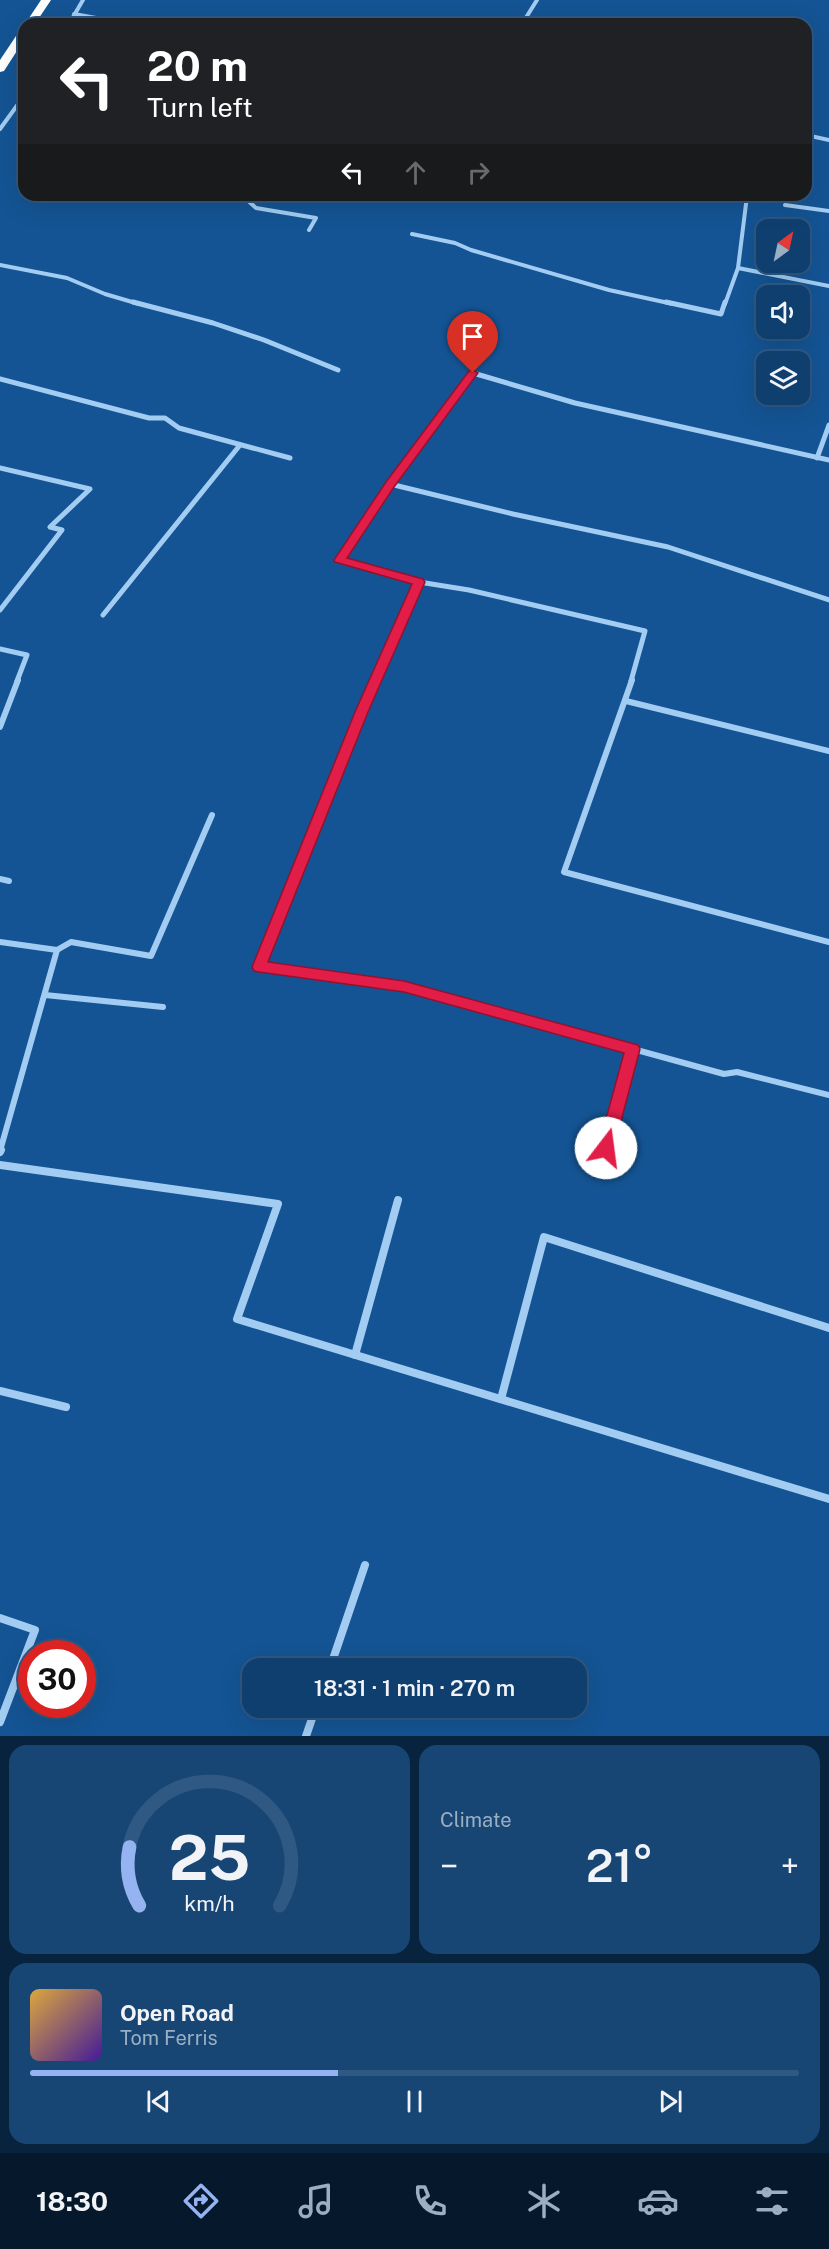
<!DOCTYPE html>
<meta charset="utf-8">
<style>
body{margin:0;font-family:"Public Sans",sans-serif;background:#184674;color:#f1f3f6;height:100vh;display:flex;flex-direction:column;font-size:22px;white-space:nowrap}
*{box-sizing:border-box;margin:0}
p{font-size:20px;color:#9bafc3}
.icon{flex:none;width:33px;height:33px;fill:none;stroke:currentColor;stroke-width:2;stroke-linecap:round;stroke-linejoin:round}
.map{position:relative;height:1736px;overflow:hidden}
.panel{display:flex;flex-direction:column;gap:9px;padding:9px;background:#08233d;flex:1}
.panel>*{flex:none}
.banner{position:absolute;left:18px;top:18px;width:794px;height:183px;border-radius:18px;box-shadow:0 6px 24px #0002,0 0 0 2px #2f5882;background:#202124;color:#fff;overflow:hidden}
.needle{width:39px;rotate:33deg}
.tools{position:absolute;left:756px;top:219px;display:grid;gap:12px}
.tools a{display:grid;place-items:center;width:54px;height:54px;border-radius:12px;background:#0f3f6f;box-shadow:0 6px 24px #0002,0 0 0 2px #2f5882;font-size:30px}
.speed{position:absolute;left:18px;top:1640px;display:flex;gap:12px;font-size:30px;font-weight:700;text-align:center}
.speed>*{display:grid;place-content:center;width:78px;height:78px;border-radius:50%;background:#0f3f6f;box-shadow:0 6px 24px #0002,0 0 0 2px #2f5882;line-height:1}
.speed .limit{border:9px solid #d22;background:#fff;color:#111}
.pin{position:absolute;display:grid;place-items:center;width:51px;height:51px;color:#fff;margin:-62px -26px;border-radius:50% 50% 50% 0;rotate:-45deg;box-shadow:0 0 6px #0007}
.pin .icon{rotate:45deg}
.me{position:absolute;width:66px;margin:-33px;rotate:15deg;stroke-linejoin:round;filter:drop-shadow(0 0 4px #0008)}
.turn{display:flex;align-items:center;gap:21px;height:126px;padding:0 30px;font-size:27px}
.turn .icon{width:78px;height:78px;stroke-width:2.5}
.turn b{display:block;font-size:42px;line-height:51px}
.lanes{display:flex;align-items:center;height:57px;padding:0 30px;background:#0003;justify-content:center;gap:30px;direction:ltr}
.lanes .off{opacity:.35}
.big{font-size:45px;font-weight:600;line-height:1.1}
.panel .card{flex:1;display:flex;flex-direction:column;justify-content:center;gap:9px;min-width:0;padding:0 21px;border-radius:18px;background:#184674}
.panel .dial{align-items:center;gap:0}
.dial svg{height:156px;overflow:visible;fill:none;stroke:#2f5882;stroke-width:7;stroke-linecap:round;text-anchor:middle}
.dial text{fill:#f1f3f6;stroke:none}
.song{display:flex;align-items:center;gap:18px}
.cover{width:72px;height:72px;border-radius:9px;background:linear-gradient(135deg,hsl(40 70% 55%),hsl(260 70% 35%))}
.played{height:6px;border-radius:3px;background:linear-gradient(90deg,#95b2f1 40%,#2f5882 40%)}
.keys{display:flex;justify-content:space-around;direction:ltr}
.heat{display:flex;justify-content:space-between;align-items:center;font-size:33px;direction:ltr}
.panel .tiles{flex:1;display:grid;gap:9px;grid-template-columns:1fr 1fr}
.card:last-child{grid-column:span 2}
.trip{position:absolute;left:242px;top:1658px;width:345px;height:60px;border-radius:18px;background:#0f3f6f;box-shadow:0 6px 24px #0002,0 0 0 2px #2f5882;font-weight:600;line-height:60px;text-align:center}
.menu{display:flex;height:96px;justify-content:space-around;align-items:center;background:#06192c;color:#9bafc3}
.menu .icon{width:42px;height:42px}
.menu .current{color:#95b2f1}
.menu b{font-size:27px;color:#f1f3f6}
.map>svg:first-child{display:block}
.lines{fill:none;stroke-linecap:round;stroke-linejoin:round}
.street-far3{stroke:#a2ccf2;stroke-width:4}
.street-far2{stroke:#a2ccf2;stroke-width:5}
.street-far1{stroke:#a2ccf2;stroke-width:6}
.street{stroke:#a2ccf2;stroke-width:8}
.highway{fill:#fff;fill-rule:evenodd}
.route{fill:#e11d48;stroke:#92132f;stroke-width:1.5}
</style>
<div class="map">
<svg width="829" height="1736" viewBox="0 0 829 1736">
<rect width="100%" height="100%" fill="#145494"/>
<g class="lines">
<g class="street-far3">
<path d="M 74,14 L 129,24"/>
<path d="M 69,24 L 83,0"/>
<path d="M 522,24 L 537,0"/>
<path d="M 0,129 L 24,96"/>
<path d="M 806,135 L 829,140"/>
<path d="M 230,195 L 245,198 L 256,208 L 316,218 L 309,230"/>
<path d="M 785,205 L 829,211"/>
<path d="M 412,234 L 455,243 L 471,250 L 609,290 L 673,304"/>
<path d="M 0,265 L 67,278 L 105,294 L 139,304"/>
<path d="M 738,268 L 829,286"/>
<path d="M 725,304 L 738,268 L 747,196 L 742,195"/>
</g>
<g class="street-far2">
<path d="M 133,302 L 213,323 L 264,340 L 338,370"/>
<path d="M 666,302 L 721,314 L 725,302"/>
<path d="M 0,379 L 149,418 L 165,418 L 179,428 L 290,458"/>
<path d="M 817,458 L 829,425"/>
<path d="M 0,468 L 90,489 L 50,527 L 62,530 L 0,610"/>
<path d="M 390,484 L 473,373 L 575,403 L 829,460"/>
<path d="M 419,582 L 469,590 L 645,631 L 631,681"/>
<path d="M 103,615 L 240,445"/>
<path d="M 0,649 L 27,655 L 17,681"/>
<path d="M 375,681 L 419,582 L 340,560 L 390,484 L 513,514 L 668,547 L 829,600"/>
</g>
<g class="street-far1">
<path d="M 375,680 L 259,967 L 404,986 L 724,1074 L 737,1072 L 829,1095"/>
<path d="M 632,680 L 564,872 L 829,942"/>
<path d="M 626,701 L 829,751"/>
<path d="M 0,727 L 18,680"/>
<path d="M 0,879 L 9,881"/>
<path d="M 0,942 L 57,950 L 0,1151"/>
<path d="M 57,950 L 71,942 L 151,956 L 212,815"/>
<path d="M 45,995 L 163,1007"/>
<path d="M 606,1148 L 632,1049"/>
</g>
<g class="street">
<path d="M 0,1152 L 1,1150"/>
<path d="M 0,1165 L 278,1204 L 237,1319 L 829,1499"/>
<path d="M 355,1355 L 398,1200"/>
<path d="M 0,1391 L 66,1407"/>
<path d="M 501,1399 L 544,1237 L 829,1328"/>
<path d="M 0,1618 L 35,1630 L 0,1722"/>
<path d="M 330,1668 L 365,1565"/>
<path d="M 306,1736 L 316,1707"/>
</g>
<g class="highway">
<path d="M 41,0 L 51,0 L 35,24 L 25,24 Z"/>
<path d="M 24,29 L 24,40 L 4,71 L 0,72 L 0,60 L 20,30 Z"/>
</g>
</g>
<path class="route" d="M 473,370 L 478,373 L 394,487 L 347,558 L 423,579 L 425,582 L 368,712 L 268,962 L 404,981 L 638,1045 L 640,1049 L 614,1148 L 612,1153 L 606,1155 L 601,1153 L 598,1148 L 624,1053 L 404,992 L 259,972 L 254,971 L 252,967 L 355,712 L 412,584 L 335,562 L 334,560 L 386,482 L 469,371 Z"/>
</svg>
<div class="tools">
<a><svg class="needle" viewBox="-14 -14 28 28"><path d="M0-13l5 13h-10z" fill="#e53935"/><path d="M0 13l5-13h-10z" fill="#9bafc3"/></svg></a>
<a><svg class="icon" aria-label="sound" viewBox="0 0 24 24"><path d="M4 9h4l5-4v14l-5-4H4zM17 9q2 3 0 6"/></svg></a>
<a><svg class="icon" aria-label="layers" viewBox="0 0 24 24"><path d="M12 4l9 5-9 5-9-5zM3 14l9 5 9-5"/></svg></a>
</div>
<div class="speed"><div class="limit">30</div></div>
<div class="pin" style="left:473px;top:373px;background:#d93025"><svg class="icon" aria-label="arrive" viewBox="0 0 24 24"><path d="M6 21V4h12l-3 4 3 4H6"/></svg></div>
<svg class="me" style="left:606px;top:1148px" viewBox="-20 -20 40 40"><circle r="19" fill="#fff"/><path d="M0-13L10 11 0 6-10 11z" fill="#e11d48"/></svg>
<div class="trip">18:31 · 1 min · 270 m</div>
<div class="banner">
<div class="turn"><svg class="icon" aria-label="left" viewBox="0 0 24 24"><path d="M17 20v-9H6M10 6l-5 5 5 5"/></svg><div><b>20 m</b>Turn left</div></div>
<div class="lanes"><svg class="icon" aria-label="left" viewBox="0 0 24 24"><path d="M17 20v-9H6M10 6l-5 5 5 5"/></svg><svg class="icon off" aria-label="ahead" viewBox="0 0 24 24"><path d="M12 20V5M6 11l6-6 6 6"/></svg><svg class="icon off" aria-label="right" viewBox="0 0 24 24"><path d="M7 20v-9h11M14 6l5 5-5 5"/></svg></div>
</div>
</div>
<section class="panel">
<div class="tiles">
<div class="card dial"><svg viewBox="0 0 100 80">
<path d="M14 69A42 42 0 1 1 86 69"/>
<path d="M14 69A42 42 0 0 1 9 39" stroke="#95b2f1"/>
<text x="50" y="56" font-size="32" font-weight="700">25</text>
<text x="50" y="72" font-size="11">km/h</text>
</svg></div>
<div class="card"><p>Climate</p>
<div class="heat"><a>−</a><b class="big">21°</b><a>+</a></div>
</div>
<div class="card">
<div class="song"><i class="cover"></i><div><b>Open Road</b><p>Tom Ferris</p></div></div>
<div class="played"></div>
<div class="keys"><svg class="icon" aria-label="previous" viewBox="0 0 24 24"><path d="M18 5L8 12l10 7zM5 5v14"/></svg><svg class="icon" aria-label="pause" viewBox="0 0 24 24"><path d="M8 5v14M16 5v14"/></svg><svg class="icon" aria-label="next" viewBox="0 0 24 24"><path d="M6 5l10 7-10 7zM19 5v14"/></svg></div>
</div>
</div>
</section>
<nav class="menu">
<b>18:30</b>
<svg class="icon current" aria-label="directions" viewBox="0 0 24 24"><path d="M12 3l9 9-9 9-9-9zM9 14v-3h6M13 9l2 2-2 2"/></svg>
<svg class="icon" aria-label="music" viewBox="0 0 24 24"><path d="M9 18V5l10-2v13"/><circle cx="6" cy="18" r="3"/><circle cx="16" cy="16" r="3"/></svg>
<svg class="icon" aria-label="phone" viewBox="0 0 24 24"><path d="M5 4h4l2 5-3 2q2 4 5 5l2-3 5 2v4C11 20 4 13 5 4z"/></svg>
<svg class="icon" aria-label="climate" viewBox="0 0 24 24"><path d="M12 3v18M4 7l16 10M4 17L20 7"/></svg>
<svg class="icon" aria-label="car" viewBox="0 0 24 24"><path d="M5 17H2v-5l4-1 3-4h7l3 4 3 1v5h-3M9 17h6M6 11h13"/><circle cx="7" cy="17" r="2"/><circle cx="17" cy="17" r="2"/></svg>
<svg class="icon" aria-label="filters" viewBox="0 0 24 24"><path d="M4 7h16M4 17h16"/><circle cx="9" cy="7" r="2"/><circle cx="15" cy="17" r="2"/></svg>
</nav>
